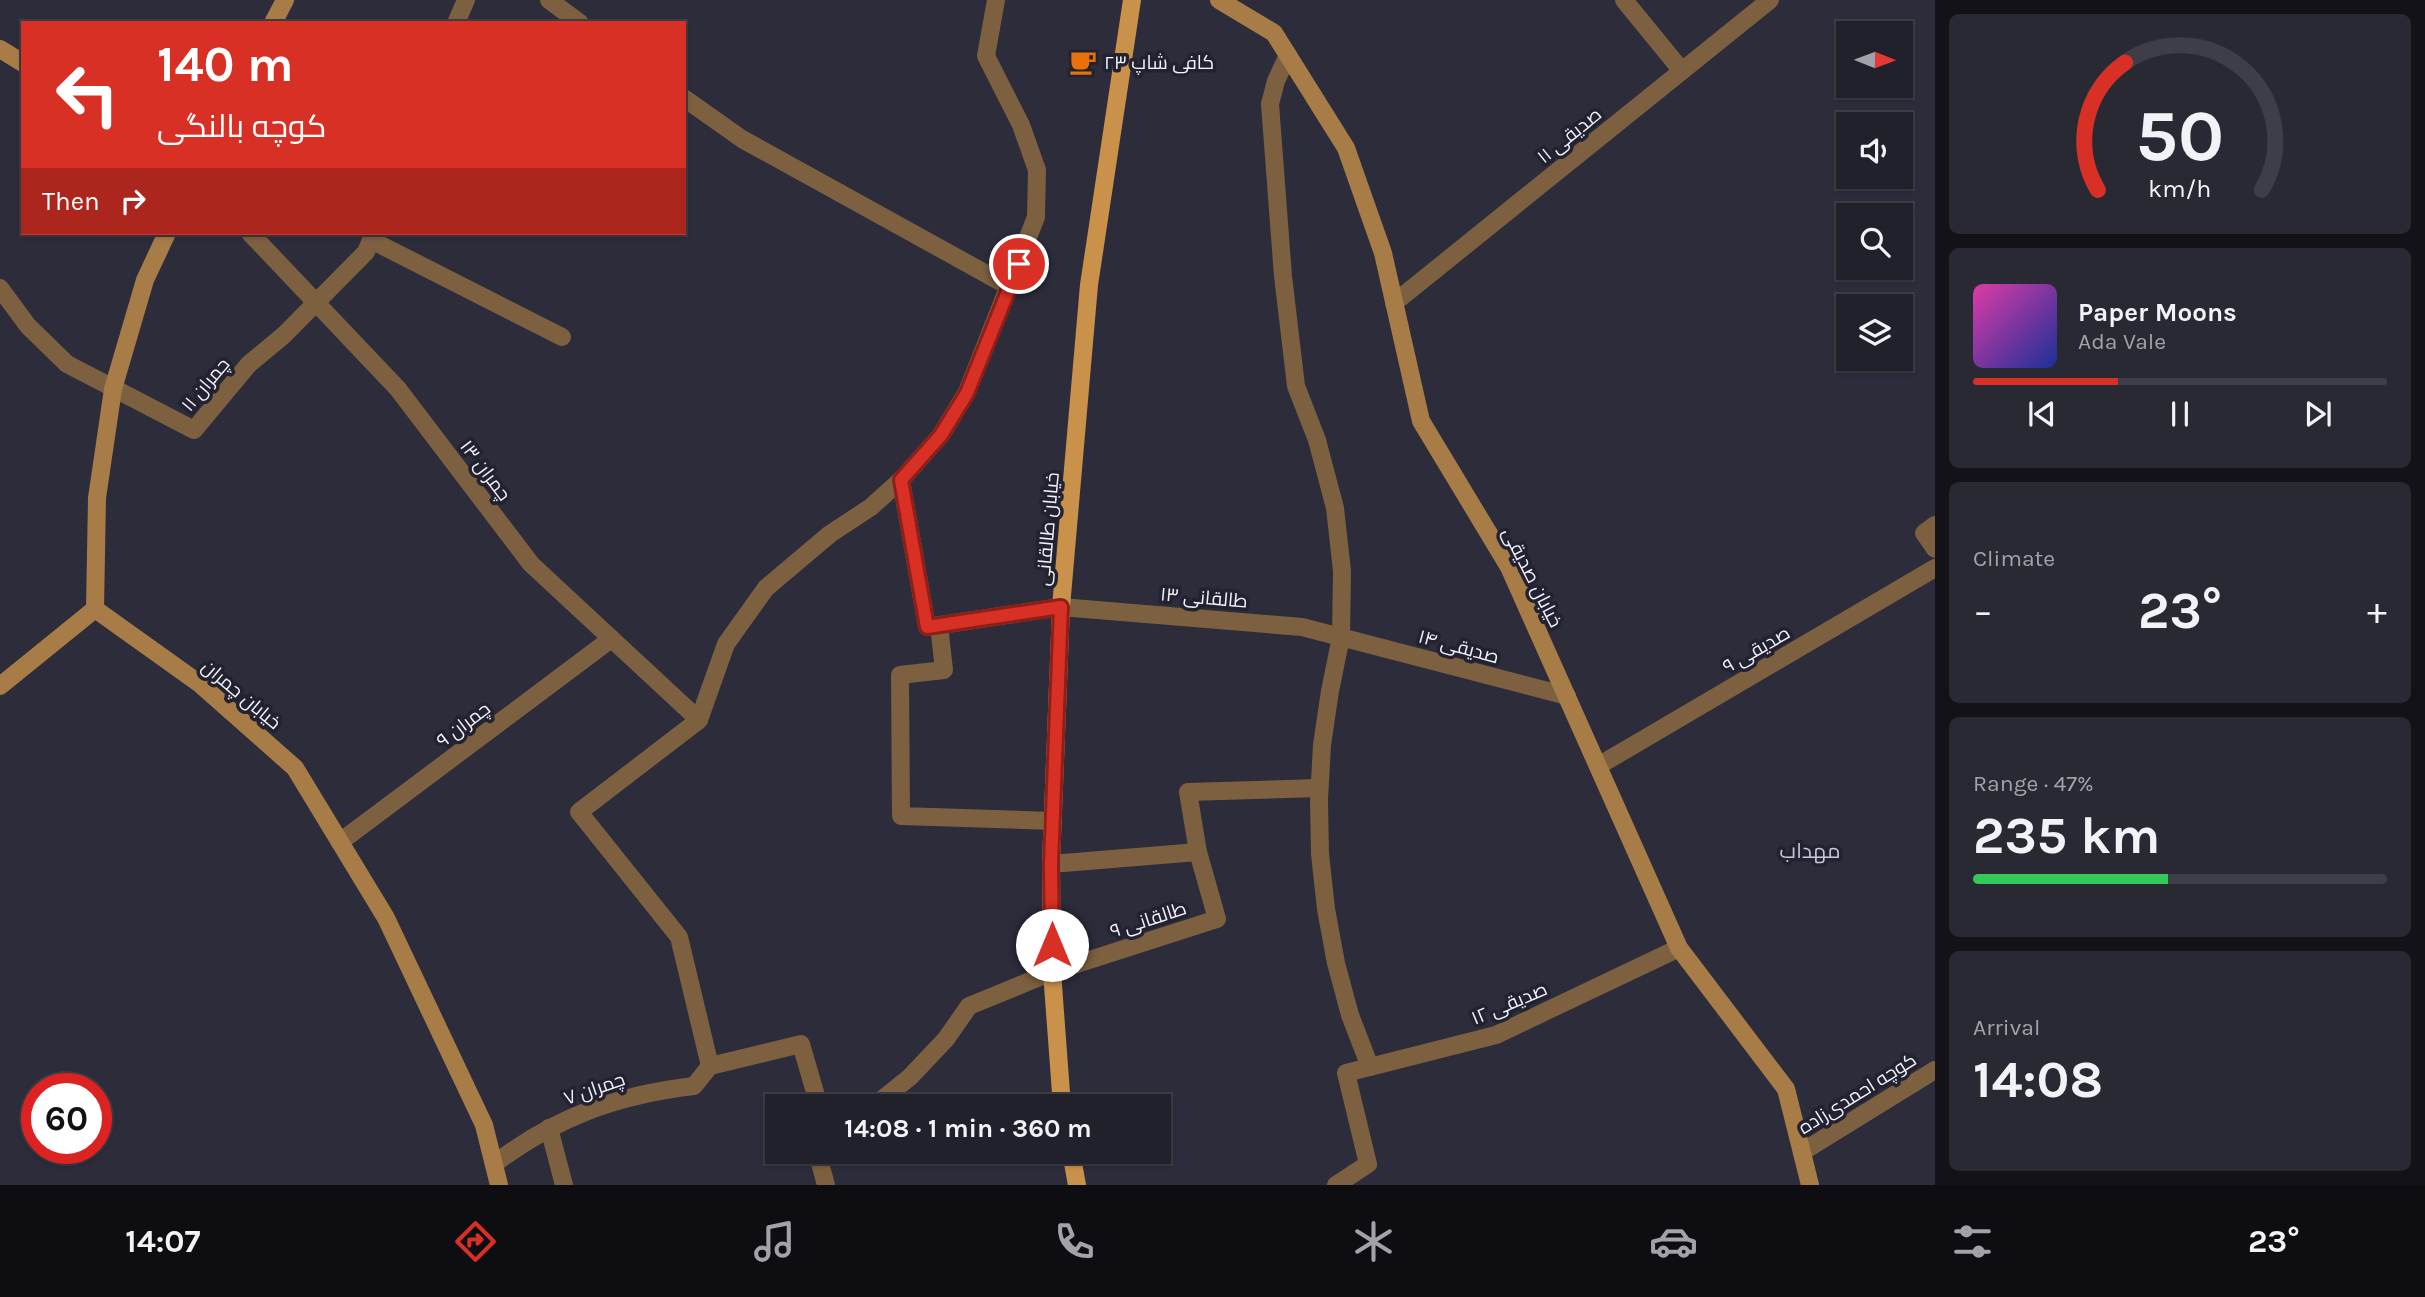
<!DOCTYPE html>
<meta charset="utf-8">
<style>
body{margin:0;font-family:Karla,Cairo,sans-serif;background:#292934;color:#f1f3f6;height:100vh;display:flex;flex-direction:column;font-size:26px;white-space:nowrap}
*{box-sizing:border-box;margin:0}
p{font-size:23px;color:#a2a3a9}
.icon{flex:none;width:38px;height:38px;fill:none;stroke:currentColor;stroke-width:2;stroke-linecap:round;stroke-linejoin:round}
.map{position:relative;flex:1;overflow:hidden}
.drawer{display:flex;flex-direction:column;gap:14px;padding:14px;background:#121218;width:490px}
.drawer>*{flex:none}
.banner{position:absolute;left:21px;top:21px;width:665px;height:214px;border-radius:0px;box-shadow:0 2px 5px #0004,0 0 0 2px #3e3e48;background:#d93025;color:#fff;overflow:hidden}
.needle{width:46px;rotate:91deg}
.fabs{position:absolute;left:1836px;top:21px;display:grid;gap:14px}
.fabs a{display:grid;place-items:center;width:77px;height:77px;border-radius:0px;background:#21212c;box-shadow:0 2px 5px #0004,0 0 0 2px #3e3e48;font-size:35px}
.speed{position:absolute;left:21px;top:1073px;display:flex;gap:14px;font-size:35px;font-weight:700;text-align:center}
.speed>*{display:grid;place-content:center;width:91px;height:91px;border-radius:50%;background:#21212c;box-shadow:0 2px 5px #0004,0 0 0 2px #3e3e48;line-height:1}
.speed .limit{border:10px solid #d22;background:#fff;color:#111}
.pin{position:absolute;display:grid;place-items:center;width:60px;height:60px;color:#fff;margin:-30px;border:4px solid #fff;border-radius:50%;box-shadow:0 2px 7px #0007}
.me{position:absolute;width:77px;margin:-38px;rotate:0deg;stroke-linejoin:round;filter:drop-shadow(0 0 5px #0008)}
.turn{display:flex;align-items:center;gap:24px;height:147px;padding:0 21px;font-size:32px}
.turn .icon{width:91px;height:91px;stroke-width:2.5}
.turn b{display:block;font-size:49px;line-height:60px}
.then{display:flex;align-items:center;height:66px;padding:0 21px;background:#0003;gap:14px;font-size:26px}
.big{font-size:52px;font-weight:700;line-height:1.1}
.drawer .card{flex:1;display:flex;flex-direction:column;justify-content:center;gap:10px;min-width:0;padding:0 24px;border-radius:10px;background:#292934}
.drawer .dial{align-items:center;gap:0}
.dial svg{height:182px;overflow:visible;fill:none;stroke:#3e3e48;stroke-width:7;stroke-linecap:round;text-anchor:middle}
.dial text{fill:#f1f3f6;stroke:none}
.song{display:flex;align-items:center;gap:21px}
.cover{width:84px;height:84px;border-radius:10px;background:linear-gradient(135deg,hsl(320 70% 55%),hsl(230 70% 35%))}
.played{height:7px;border-radius:4px;background:linear-gradient(90deg,#d93025 35%,#3e3e48 35%)}
.keys{display:flex;justify-content:space-around;direction:ltr}
.heat{display:flex;justify-content:space-between;align-items:center;font-size:38px;direction:ltr}
.charge{height:10px;border-radius:5px;background:linear-gradient(90deg,#34c759 47%,#3e3e48 0)}
.trip{position:absolute;left:765px;top:1094px;width:406px;height:70px;border-radius:0px;background:#21212c;box-shadow:0 2px 5px #0004,0 0 0 2px #3e3e48;font-weight:700;line-height:70px;text-align:center}
.menu{display:flex;height:112px;justify-content:space-around;align-items:center;background:#0d0d12;color:#a2a3a9}
.menu .icon{width:49px;height:49px}
.menu .selected{color:#d93025}
.menu b{font-size:32px;color:#f1f3f6}
main{display:flex;flex:1;min-height:0}
.map>svg:first-child{display:block}
.lines{fill:none;stroke-linecap:round;stroke-linejoin:round}
.street{stroke:#7c6040;stroke-width:18}
.secondary{stroke:#a87c47;stroke-width:18}
.primary{stroke:#ca914b;stroke-width:18}
.route-casing{stroke:#8d1f18;stroke-width:18}
.route{stroke:#d93025;stroke-width:12}
.labels{text-anchor:middle;stroke-width:7;stroke-linejoin:round;paint-order:stroke}
.poi-label{font-size:19px;fill:#f2f3fd;stroke:#222231;text-anchor:start}
.street-label{font-size:19px;fill:#f2f3fd;stroke:#222231}
.neighbourhood-label{font-size:21px;fill:#c7c7db;stroke:#222231}
</style>
<main>
<div class="map">
<svg width="1935" height="1185" viewBox="0 0 1935 1185">
<rect width="100%" height="100%" fill="#2c2c3b"/>
<g class="lines">
<g class="street">
<path d="M 549,0 L 580,23"/>
<path d="M 1624,0 L 1682,71"/>
<path d="M 456,23 L 466,0"/>
<path d="M 1288,55 L 1276,81 L 1270,104 L 1283,276 L 1296,386 L 1317,440 L 1335,508 L 1342,571 L 1341,637 L 1330,691 L 1322,745 L 1319,800 L 1320,854 L 1326,909 L 1336,963 L 1350,1015 L 1370,1067"/>
<path d="M 684,98 L 742,139 L 1010,287"/>
<path d="M 250,233 L 398,389 L 531,564 L 699,720"/>
<path d="M 371,240 L 562,337"/>
<path d="M 0,288 L 28,326 L 67,364 L 194,430 L 249,364 L 284,335 L 366,252 L 374,233"/>
<path d="M 1394,303 L 1770,0"/>
<path d="M 901,480 L 927,627 L 1061,607 L 1302,627 L 1567,696"/>
<path d="M 1935,525 L 1924,533 L 1935,549"/>
<path d="M 939,625 L 944,670 L 900,675 L 901,816 L 1053,821"/>
<path d="M 1598,766 L 1935,568"/>
<path d="M 340,842 L 611,639"/>
<path d="M 1051,864 L 1198,852"/>
<path d="M 710,1066 L 679,937 L 579,812 L 699,720 L 726,644 L 766,588 L 830,534 L 871,507 L 901,480 L 941,435 L 967,392 L 1036,217 L 1037,170 L 1021,125 L 986,56 L 996,0"/>
<path d="M 710,1066 L 801,1044 L 819,1106"/>
<path d="M 874,1106 L 910,1077 L 946,1039 L 969,1006 L 1052,972 L 1217,919 L 1198,852 L 1188,792 L 1319,788"/>
<path d="M 549,1128 L 564,1185"/>
<path d="M 817,1152 L 826,1185"/>
<path d="M 1802,1152 L 1935,1070"/>
<path d="M 494,1164 C 556,1117 617,1095 694,1086 L 710,1066"/>
<path d="M 1336,1185 L 1368,1164 L 1346,1073 L 1496,1035 L 1679,948"/>
</g>
<g class="secondary">
<path d="M 1219,0 L 1274,33 L 1346,148 L 1383,253 L 1421,421 L 1509,567 L 1679,948 L 1786,1089 L 1810,1185"/>
<path d="M 273,23 L 285,0"/>
<path d="M 0,49 L 23,63"/>
<path d="M 167,233 L 145,280 L 113,389 L 97,498 L 95,609 L 200,684 L 295,768 L 386,918 L 484,1125 L 499,1185"/>
<path d="M 0,686 L 95,609"/>
</g>
<g class="primary">
<path d="M 1062,1106 L 1052,972 L 1051,864 L 1061,607 L 1089,285 L 1132,0"/>
<path d="M 1071,1152 L 1077,1185"/>
</g>
</g>
<g class="lines">
<defs>
<path id="route" d="M 1019,264 L 967,393 L 941,435 L 901,480 L 927,627 L 1061,607 L 1051,864 L 1052,945"/>
</defs>
<use href="#route" class="route-casing"/>
<use href="#route" class="route"/>
</g>
<defs>
<symbol id="cafe-bare" viewBox="-9 -9 18 18"><path d="M-5.5-4.5H6V0H3Q3 3.5 0 3.5H-2.5Q-5.5 3.5-5.5 0ZM3-3.2v2h1.7v-2ZM-6 4.5H4V6H-6Z" fill="#e8710a" stroke="#222231" stroke-width="2.5" paint-order="stroke"/></symbol>
</defs>
<g fill-rule="evenodd">
<use href="#cafe-bare" x="1064" y="43" width="38" height="38"/>
</g>
<g class="labels">
<g class="poi-label">
<text x="1104" y="69">کافی شاپ ۲۳</text>
</g>
<g class="street-label">
<text transform="translate(1569 135) rotate(-39)" y="7">صدیقی ۱۱</text>
<text transform="translate(205 384) rotate(-50)" y="7">چمران ۱۱</text>
<text transform="translate(486 470) rotate(53)" y="7">چمران ۱۳</text>
<text transform="translate(1047 529) rotate(-85)" y="7">خیابان طالقانی</text>
<text transform="translate(1533 577) rotate(63)" y="7">خیابان صدیقی</text>
<text transform="translate(1204 597) rotate(5)" y="7">طالقانی ۱۳</text>
<text transform="translate(1459 646) rotate(15)" y="7">صدیقی ۱۴</text>
<text transform="translate(1756 649) rotate(-30)" y="7">صدیقی ۹</text>
<text transform="translate(242 694) rotate(40)" y="7">خیابان چمران</text>
<text transform="translate(463 724) rotate(-37)" y="7">چمران ۹</text>
<text transform="translate(1148 919) rotate(-18)" y="7">طالقانی ۹</text>
<text transform="translate(1509 1003) rotate(-23)" y="7">صدیقی ۱۲</text>
<text transform="translate(594 1088) rotate(-19)" y="7">چمران ۷</text>
<text transform="translate(1857 1093) rotate(-32)" y="7">کوچه احمدی‌زاده</text>
</g>
<g class="neighbourhood-label">
<text x="1810" y="858">مهداب</text>
</g>
</g>
</svg>
<div class="fabs">
<a><svg class="needle" viewBox="-14 -14 28 28"><path d="M0-13l5 13h-10z" fill="#e53935"/><path d="M0 13l5-13h-10z" fill="#a2a3a9"/></svg></a>
<a><svg class="icon" aria-label="sound" viewBox="0 0 24 24"><path d="M4 9h4l5-4v14l-5-4H4zM17 9q2 3 0 6"/></svg></a>
<a><svg class="icon" aria-label="search" viewBox="0 0 24 24"><circle cx="10" cy="10" r="6"/><path d="M15 15l6 6"/></svg></a>
<a><svg class="icon" aria-label="layers" viewBox="0 0 24 24"><path d="M12 4l9 5-9 5-9-5zM3 14l9 5 9-5"/></svg></a>
</div>
<div class="speed"><div class="limit">60</div></div>
<div class="pin" style="left:1019px;top:264px;background:#d93025"><svg class="icon" aria-label="arrive" viewBox="0 0 24 24"><path d="M6 21V4h12l-3 4 3 4H6"/></svg></div>
<svg class="me" style="left:1052px;top:945px" viewBox="-20 -20 40 40"><circle r="19" fill="#fff"/><path d="M0-13L10 11 0 6-10 11z" fill="#d93025"/></svg>
<div class="trip">14:08 · 1 min · 360 m</div>
<div class="banner">
<div class="turn"><svg class="icon" aria-label="left" viewBox="0 0 24 24"><path d="M17 20v-9H6M10 6l-5 5 5 5"/></svg><div><b>140 m</b>کوچه بالنگی</div></div>
<div class="then">Then<svg class="icon" aria-label="right" viewBox="0 0 24 24"><path d="M7 20v-9h11M14 6l5 5-5 5"/></svg></div>
</div>
</div>
<section class="drawer">
<div class="card dial"><svg viewBox="0 0 100 80">
<path d="M14 69A42 42 0 1 1 86 69"/>
<path d="M14 69A42 42 0 0 1 26 13" stroke="#d93025"/>
<text x="50" y="56" font-size="32" font-weight="700">50</text>
<text x="50" y="72" font-size="11">km/h</text>
</svg></div>
<div class="card">
<div class="song"><i class="cover"></i><div><b>Paper Moons</b><p>Ada Vale</p></div></div>
<div class="played"></div>
<div class="keys"><svg class="icon" aria-label="previous" viewBox="0 0 24 24"><path d="M18 5L8 12l10 7zM5 5v14"/></svg><svg class="icon" aria-label="pause" viewBox="0 0 24 24"><path d="M8 5v14M16 5v14"/></svg><svg class="icon" aria-label="next" viewBox="0 0 24 24"><path d="M6 5l10 7-10 7zM19 5v14"/></svg></div>
</div>
<div class="card"><p>Climate</p>
<div class="heat"><a>−</a><b class="big">23°</b><a>+</a></div>
</div>
<div class="card"><p>Range · 47%</p><b class="big">235 km</b><div class="charge"></div></div>
<div class="card"><p>Arrival</p><b class="big">14:08</b></div>
</section>
</main>
<nav class="menu">
<b>14:07</b>
<svg class="icon selected" aria-label="directions" viewBox="0 0 24 24"><path d="M12 3l9 9-9 9-9-9zM9 14v-3h6M13 9l2 2-2 2"/></svg>
<svg class="icon" aria-label="music" viewBox="0 0 24 24"><path d="M9 18V5l10-2v13"/><circle cx="6" cy="18" r="3"/><circle cx="16" cy="16" r="3"/></svg>
<svg class="icon" aria-label="phone" viewBox="0 0 24 24"><path d="M5 4h4l2 5-3 2q2 4 5 5l2-3 5 2v4C11 20 4 13 5 4z"/></svg>
<svg class="icon" aria-label="climate" viewBox="0 0 24 24"><path d="M12 3v18M4 7l16 10M4 17L20 7"/></svg>
<svg class="icon" aria-label="car" viewBox="0 0 24 24"><path d="M5 17H2v-5l4-1 3-4h7l3 4 3 1v5h-3M9 17h6M6 11h13"/><circle cx="7" cy="17" r="2"/><circle cx="17" cy="17" r="2"/></svg>
<svg class="icon" aria-label="filters" viewBox="0 0 24 24"><path d="M4 7h16M4 17h16"/><circle cx="9" cy="7" r="2"/><circle cx="15" cy="17" r="2"/></svg>
<b>23°</b>
</nav>
